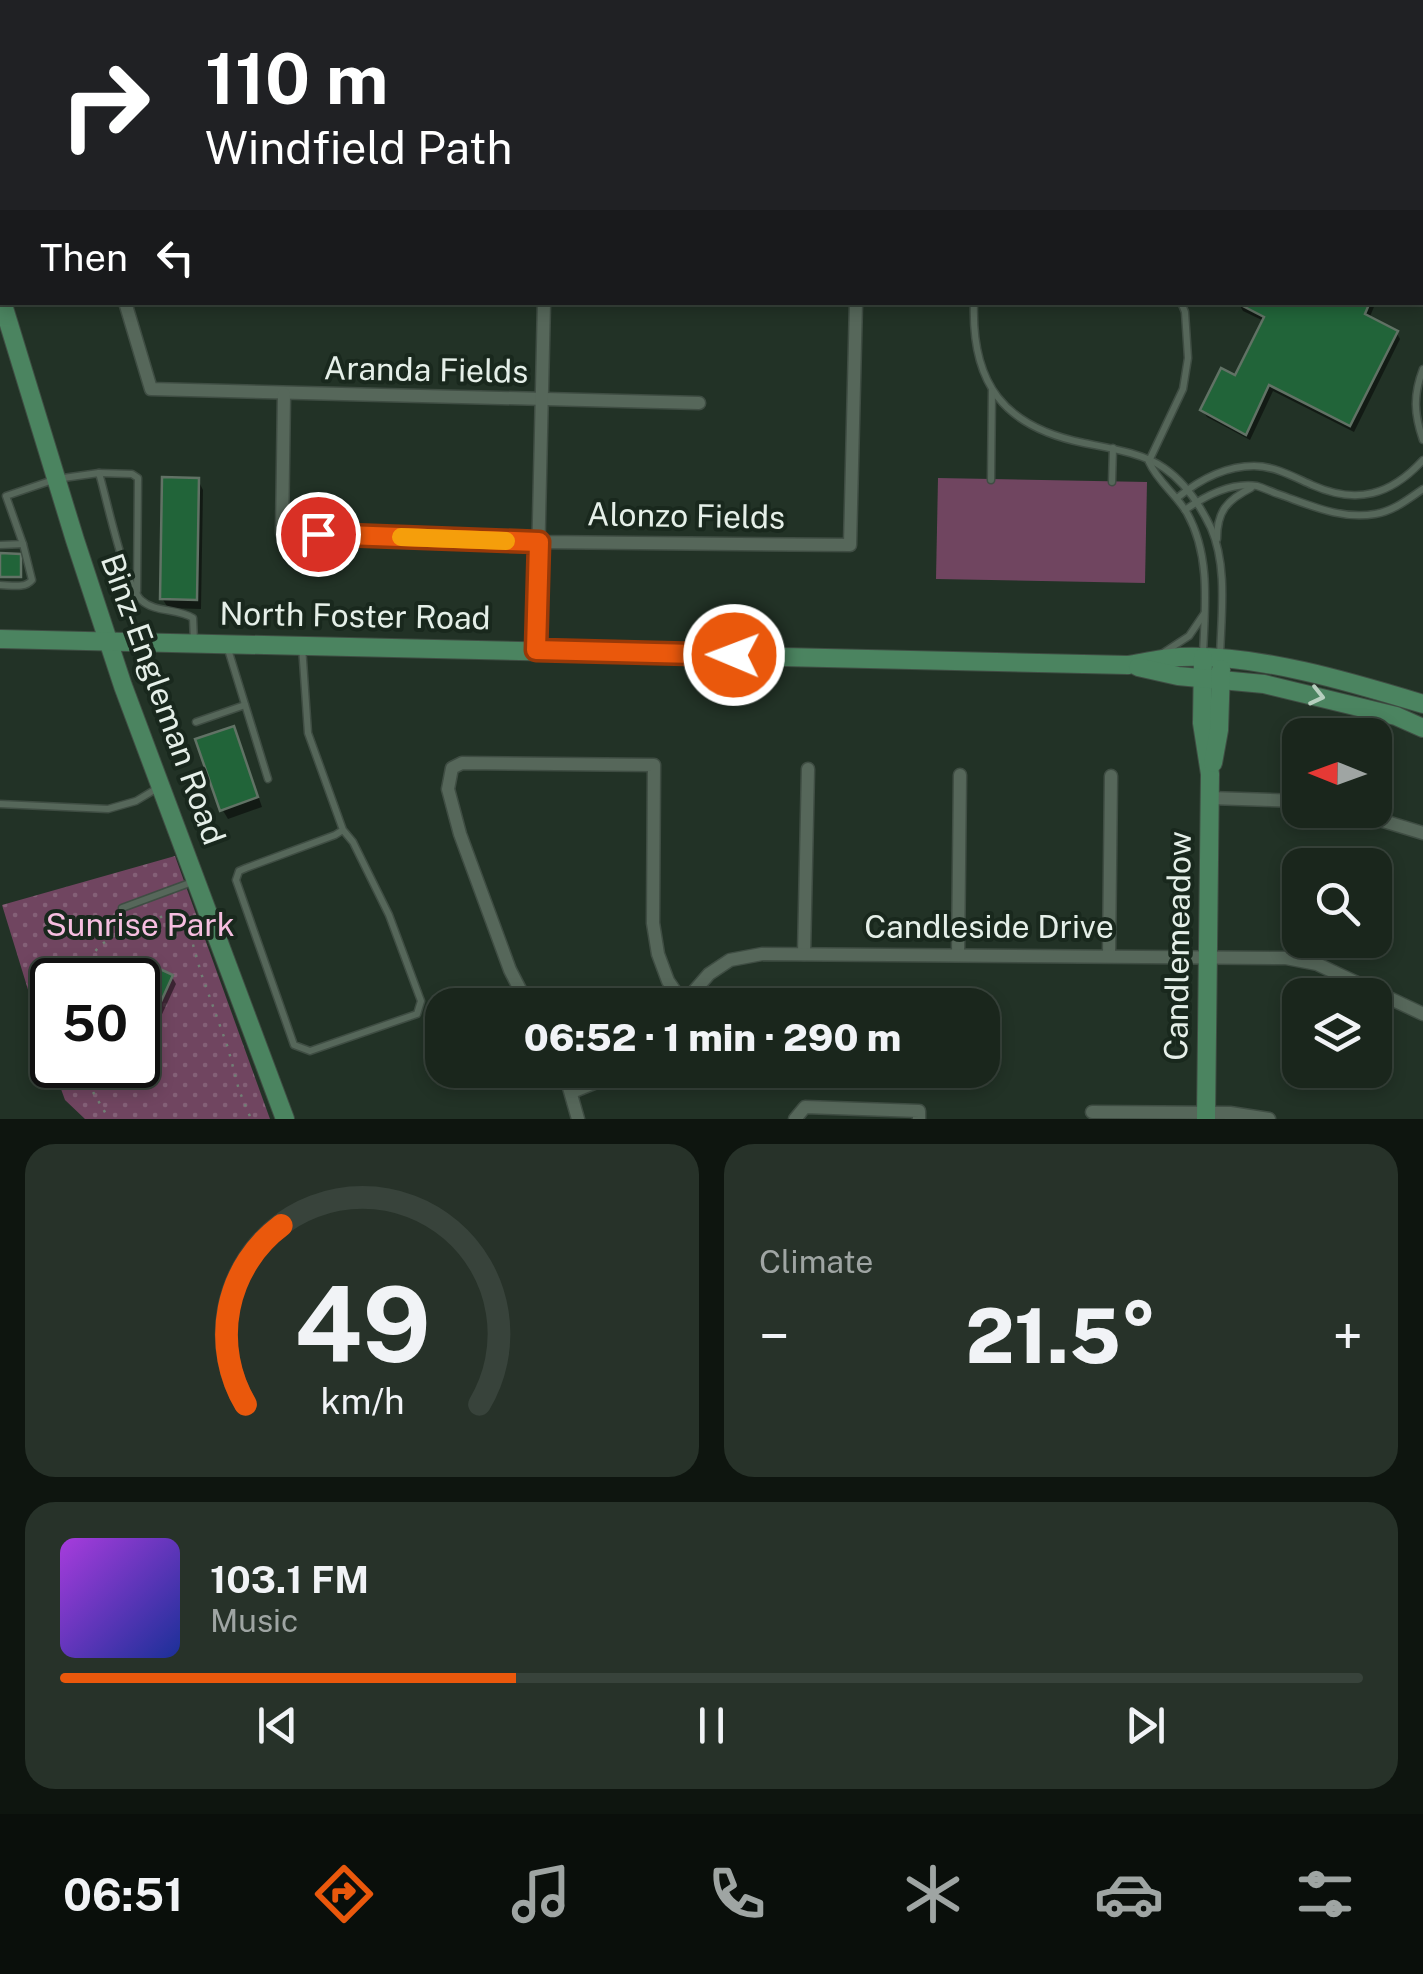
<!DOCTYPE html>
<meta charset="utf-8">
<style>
body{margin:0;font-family:"Public Sans",sans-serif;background:#273229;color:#f1f3f6;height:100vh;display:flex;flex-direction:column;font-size:38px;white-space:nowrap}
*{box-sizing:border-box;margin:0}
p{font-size:32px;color:#9fa5a3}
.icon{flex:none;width:55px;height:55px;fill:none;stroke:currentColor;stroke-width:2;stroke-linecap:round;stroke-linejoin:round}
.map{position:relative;height:1119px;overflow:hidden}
.side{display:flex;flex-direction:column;gap:25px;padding:25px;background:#0e150f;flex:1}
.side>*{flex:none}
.top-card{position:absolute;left:0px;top:0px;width:1425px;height:305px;box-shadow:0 5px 15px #0003,0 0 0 2px #38433b;background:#202124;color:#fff;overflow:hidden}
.needle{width:65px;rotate:271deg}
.tools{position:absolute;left:1282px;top:718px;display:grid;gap:20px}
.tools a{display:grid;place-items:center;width:110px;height:110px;border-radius:20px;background:#1a261c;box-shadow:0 5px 15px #0003,0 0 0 2px #38433b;font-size:50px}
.speed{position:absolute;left:30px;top:958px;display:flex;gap:20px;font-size:50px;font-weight:700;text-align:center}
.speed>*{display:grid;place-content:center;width:130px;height:130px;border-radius:50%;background:#1a261c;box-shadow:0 5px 15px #0003,0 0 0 2px #38433b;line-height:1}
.speed .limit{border:5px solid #111;border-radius:15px;background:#fff;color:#111}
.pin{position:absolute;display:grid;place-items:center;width:85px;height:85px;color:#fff;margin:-42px;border:5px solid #fff;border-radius:50%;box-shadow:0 2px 10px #0007}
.me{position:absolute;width:110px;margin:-55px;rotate:271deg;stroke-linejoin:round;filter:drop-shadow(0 0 8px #0008)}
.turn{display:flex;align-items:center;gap:35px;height:210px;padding:0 40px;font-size:45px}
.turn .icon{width:130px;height:130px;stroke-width:2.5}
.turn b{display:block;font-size:70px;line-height:85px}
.then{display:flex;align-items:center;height:95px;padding:0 40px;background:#0003;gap:20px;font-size:38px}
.big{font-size:75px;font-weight:800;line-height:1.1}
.side .card{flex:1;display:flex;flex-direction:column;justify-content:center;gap:15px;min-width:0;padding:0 35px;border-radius:30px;background:#273229}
.side .dial{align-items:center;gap:0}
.dial svg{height:260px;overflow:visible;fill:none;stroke:#38433b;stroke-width:7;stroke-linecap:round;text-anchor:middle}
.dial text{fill:#f1f3f6;stroke:none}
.song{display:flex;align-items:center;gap:30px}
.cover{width:120px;height:120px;border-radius:15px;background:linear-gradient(135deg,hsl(280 70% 55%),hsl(230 70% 35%))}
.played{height:10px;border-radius:5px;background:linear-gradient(90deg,#ea580c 35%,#38433b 35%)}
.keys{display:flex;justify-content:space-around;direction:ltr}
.heat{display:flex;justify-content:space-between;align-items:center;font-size:55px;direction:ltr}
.side .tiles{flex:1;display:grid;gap:25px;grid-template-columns:1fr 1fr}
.card:last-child{grid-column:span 2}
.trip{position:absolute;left:425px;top:988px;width:575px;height:100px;border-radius:30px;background:#1a261c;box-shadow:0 5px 15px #0003,0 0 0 2px #38433b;font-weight:800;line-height:100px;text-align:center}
.menu{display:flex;height:160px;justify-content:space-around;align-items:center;background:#0a0f0b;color:#9fa5a3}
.menu .icon{width:70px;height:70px}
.menu .active{color:#ea580c}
.menu b{font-size:45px;color:#f1f3f6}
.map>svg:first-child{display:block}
.green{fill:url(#green-dots);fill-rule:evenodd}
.pitch{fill:#704560}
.shadow{fill:#0007}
.building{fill:#216439;stroke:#617265;stroke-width:2.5}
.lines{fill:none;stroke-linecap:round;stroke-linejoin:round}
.lane-casing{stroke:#3f4d43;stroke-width:9}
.street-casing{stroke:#3f4d43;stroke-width:15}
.secondary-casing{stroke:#3f4d43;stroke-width:20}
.path{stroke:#717f75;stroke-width:2.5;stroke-dasharray:2.5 8;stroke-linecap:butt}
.lane{stroke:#56675a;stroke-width:6}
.street{stroke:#56675a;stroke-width:12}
.secondary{stroke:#4b8460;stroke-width:18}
.oneway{stroke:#b7cfbf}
.route-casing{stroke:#983908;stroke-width:25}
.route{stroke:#ea580c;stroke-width:18}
.slow{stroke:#f59e0b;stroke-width:18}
.labels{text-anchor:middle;stroke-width:8;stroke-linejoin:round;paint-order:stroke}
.street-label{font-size:32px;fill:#e5efe8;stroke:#19281d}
.park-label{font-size:32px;fill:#f6bee0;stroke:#19281d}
</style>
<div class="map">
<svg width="1423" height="1119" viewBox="0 0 1423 1119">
<defs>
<pattern id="green-dots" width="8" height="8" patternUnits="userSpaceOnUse" patternTransform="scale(2.5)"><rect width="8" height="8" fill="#704560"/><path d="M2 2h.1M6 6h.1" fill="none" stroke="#846077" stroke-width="1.8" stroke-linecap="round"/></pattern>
</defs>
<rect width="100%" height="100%" fill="#223226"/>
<path class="green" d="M 175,856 L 270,1119 L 85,1119 L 65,1100 L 45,1045 L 2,905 ZM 52,980 L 138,980 L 138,1065 L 52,1065 Z"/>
<path class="pitch" d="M 938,478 L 1147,482 L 1145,583 L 936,579 Z"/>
<g class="shadow">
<path d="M 1423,166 L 1423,279 L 1422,279 L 1422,166 Z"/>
<path d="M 1238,302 L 1376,302 L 1369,319 L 1396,332 L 1400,339 L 1354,432 L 1273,391 L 1250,440 L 1207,417 L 1202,410 L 1236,378 L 1264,321 L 1243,311 Z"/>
<path d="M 198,480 L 203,490 L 201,609 L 168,608 L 162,598 Z"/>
<path d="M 233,729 L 238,738 L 262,807 L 228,819 L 222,809 Z"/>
<path d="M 148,966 L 172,977 L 176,984 L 158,1023 L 138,1014 L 138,991 Z"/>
</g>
<g class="building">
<path d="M 1235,302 L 1370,302 L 1365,314 L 1398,331 L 1350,426 L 1269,385 L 1246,435 L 1200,410 L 1221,368 L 1235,375 L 1264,317 Z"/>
<path d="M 162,477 L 199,478 L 197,600 L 160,599 Z"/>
<path d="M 0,553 L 21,554 L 21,577 L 0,577 Z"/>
<path d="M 234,726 L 258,797 L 220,811 L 195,739 Z"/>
<path d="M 147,963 L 173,975 L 154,1017 L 138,1010 L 138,985 Z"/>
</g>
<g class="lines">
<defs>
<g id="lane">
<path d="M 1298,2 L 1305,0"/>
<path d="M 1422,103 L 1423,103"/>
<path d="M 974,302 C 971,384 1004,427 1084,443 C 1109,448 1143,453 1164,468 C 1186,483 1200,505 1211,528 C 1228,567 1221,616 1220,658"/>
<path d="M 1423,369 C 1413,395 1414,414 1423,440"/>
<path d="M 1149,461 L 1183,389 L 1188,358 L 1185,312 L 1181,302"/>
<path d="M 1149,462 C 1158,482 1176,494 1187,513 C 1211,556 1205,607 1203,654"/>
<path d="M 99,473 L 132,474 L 138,478 L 137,591"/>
<path d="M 991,480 L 992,391"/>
<path d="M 1112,482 L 1113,448"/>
<path d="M 1177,498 C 1199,480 1225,466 1254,466 C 1275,466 1294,477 1312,485 C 1357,505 1391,495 1423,460"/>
<path d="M 1185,510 C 1205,496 1231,482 1257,486 C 1264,488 1272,492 1278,494 C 1310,505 1341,520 1375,514 C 1394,511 1408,499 1423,489"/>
<path d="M 1217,539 C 1217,511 1227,500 1251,488"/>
<path d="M 0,545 L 23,544 L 6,496 L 56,479 L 99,473 C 107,500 124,583 141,600 C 155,613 177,608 193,618 L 194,642"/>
<path d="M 0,585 C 10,585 25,589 32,580 L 23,544"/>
<path d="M 227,646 L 268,779"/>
<path d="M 302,646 L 308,733 L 343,830 L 353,842 L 389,915 L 421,1001 L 417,1014 L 310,1051 L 294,1045 L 236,880 L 239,871 L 246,868 L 335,835 L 343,830"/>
<path d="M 1163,653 L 1189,636 L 1204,614"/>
<path d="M 196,722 L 245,705"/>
<path d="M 0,804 L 108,809 L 136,801 L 156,789"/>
<path d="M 122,908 L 195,881"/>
</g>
<g id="street">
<path d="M 31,0 L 32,2"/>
<path d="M 91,2 L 99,0"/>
<path d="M 423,2 L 423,0"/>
<path d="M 612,2 L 613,0"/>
<path d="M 846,2 L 846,0"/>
<path d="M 0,187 L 2,186"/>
<path d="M 125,302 L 151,389 L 699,403"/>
<path d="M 284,394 L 282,533 L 539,542 L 850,545 L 856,302"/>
<path d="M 536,650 L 544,302"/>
<path d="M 1210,798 L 1300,801"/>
<path d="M 1347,810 L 1423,833"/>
<path d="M 804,954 L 808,769"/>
<path d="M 958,955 L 960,775"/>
<path d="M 1109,955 L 1111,776"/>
<path d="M 528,1005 L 510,970 L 460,834 L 448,789 L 452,768 L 462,763 L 654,765 L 653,923 L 658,954 L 668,981 L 683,1003"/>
<path d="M 682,1005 L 709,974 L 730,960 L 762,954 L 1286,958 L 1317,964 L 1423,1014"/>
<path d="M 564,1070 L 578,1119"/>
<path d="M 572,1092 L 626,1070"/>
<path d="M 1092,1112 L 1230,1113 L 1269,1119"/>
<path d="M 795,1119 L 805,1107 L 919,1111 L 919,1119"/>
</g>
<g id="secondary">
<path d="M 0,295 L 75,540 L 123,686 L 285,1119"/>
<path d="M 0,639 L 1128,665 C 1146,662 1164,658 1181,657 C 1257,654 1351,682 1423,704"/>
<path d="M 1203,657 L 1202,723 L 1210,774 L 1206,1119"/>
<path d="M 1138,667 L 1178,676 L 1264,684 L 1396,716 L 1423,728"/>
<path d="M 1213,763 L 1219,730 L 1221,669"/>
</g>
</defs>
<use href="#lane" class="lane-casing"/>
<use href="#street" class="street-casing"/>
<use href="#secondary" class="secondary-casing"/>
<g class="path">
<path d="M 89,980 L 89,959 C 106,933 151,913 181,916 L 190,934 L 201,973 L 228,1048 L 239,1090 L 251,1119"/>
<path d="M 77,1065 L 109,1119"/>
</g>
<use href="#lane" class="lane"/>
<use href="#street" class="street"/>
<use href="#secondary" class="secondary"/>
</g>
<defs><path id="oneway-chevron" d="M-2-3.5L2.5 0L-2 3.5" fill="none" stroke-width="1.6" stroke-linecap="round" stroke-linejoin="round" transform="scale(2.5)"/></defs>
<use class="oneway" href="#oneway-chevron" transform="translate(1317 696) rotate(13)"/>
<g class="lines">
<defs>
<path id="route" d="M 318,534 L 539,542 L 536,650 L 734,655"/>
</defs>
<use href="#route" class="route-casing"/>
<use href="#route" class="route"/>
<path class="slow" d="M 401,537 L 506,541"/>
</g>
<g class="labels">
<g class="street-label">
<text transform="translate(426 370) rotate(1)" y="11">Aranda Fields</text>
<text transform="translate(686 516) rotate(1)" y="11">Alonzo Fields</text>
<text transform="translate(355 616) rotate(1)" y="11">North Foster Road</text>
<text transform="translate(163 699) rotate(70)" y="11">Binz-Engleman Road</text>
<text x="989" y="938">Candleside Drive</text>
<text transform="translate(1178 946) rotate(-89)" y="11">Candlemeadow</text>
</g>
<g class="park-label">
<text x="140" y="936">Sunrise Park</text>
</g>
</g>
</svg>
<div class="tools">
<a><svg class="needle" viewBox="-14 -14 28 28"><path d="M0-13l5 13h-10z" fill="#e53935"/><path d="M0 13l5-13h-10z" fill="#9fa5a3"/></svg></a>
<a><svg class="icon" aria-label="search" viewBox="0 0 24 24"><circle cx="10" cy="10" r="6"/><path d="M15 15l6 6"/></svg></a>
<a><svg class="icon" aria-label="layers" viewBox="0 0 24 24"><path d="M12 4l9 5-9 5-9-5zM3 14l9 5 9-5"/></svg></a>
</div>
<div class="speed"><div class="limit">50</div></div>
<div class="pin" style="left:318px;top:534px;background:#d93025"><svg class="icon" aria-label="arrive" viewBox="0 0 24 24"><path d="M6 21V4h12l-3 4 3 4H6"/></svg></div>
<svg class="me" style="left:734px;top:655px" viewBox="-20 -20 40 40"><circle r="17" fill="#ea580c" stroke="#fff" stroke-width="3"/><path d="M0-11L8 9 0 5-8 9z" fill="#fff"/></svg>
<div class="trip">06:52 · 1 min · 290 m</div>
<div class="top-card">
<div class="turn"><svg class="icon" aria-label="right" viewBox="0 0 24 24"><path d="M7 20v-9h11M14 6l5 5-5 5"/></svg><div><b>110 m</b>Windfield Path</div></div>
<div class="then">Then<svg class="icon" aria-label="left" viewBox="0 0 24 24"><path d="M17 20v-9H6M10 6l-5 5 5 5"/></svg></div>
</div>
</div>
<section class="side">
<div class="tiles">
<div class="card dial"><svg viewBox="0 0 100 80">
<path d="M14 69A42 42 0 1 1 86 69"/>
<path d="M14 69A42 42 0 0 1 25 14" stroke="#ea580c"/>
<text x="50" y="56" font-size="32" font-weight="700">49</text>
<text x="50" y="72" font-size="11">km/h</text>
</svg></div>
<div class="card"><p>Climate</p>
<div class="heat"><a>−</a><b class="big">21.5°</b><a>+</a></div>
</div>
<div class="card">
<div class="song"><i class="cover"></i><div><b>103.1 FM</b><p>Music</p></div></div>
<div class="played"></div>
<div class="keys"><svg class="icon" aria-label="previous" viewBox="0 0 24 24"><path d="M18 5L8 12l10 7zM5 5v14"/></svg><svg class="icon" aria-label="pause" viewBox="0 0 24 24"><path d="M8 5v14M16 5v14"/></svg><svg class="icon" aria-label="next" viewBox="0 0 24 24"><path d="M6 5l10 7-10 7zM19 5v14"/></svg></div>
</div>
</div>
</section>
<nav class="menu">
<b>06:51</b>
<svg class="icon active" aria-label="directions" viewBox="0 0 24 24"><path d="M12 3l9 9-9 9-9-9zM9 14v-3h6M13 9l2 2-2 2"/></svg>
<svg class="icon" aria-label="music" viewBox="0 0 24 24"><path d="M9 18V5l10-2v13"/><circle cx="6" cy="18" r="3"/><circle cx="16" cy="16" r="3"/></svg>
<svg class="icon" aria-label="phone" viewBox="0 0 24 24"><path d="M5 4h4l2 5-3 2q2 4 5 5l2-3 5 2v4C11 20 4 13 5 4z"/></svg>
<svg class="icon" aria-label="climate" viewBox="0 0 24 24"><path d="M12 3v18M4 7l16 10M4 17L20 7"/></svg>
<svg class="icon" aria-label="car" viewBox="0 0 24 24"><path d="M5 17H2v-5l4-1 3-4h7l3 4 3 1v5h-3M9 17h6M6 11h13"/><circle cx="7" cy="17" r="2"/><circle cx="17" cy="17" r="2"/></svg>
<svg class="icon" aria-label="filters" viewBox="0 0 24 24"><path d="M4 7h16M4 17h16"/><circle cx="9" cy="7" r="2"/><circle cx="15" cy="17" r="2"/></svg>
</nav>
